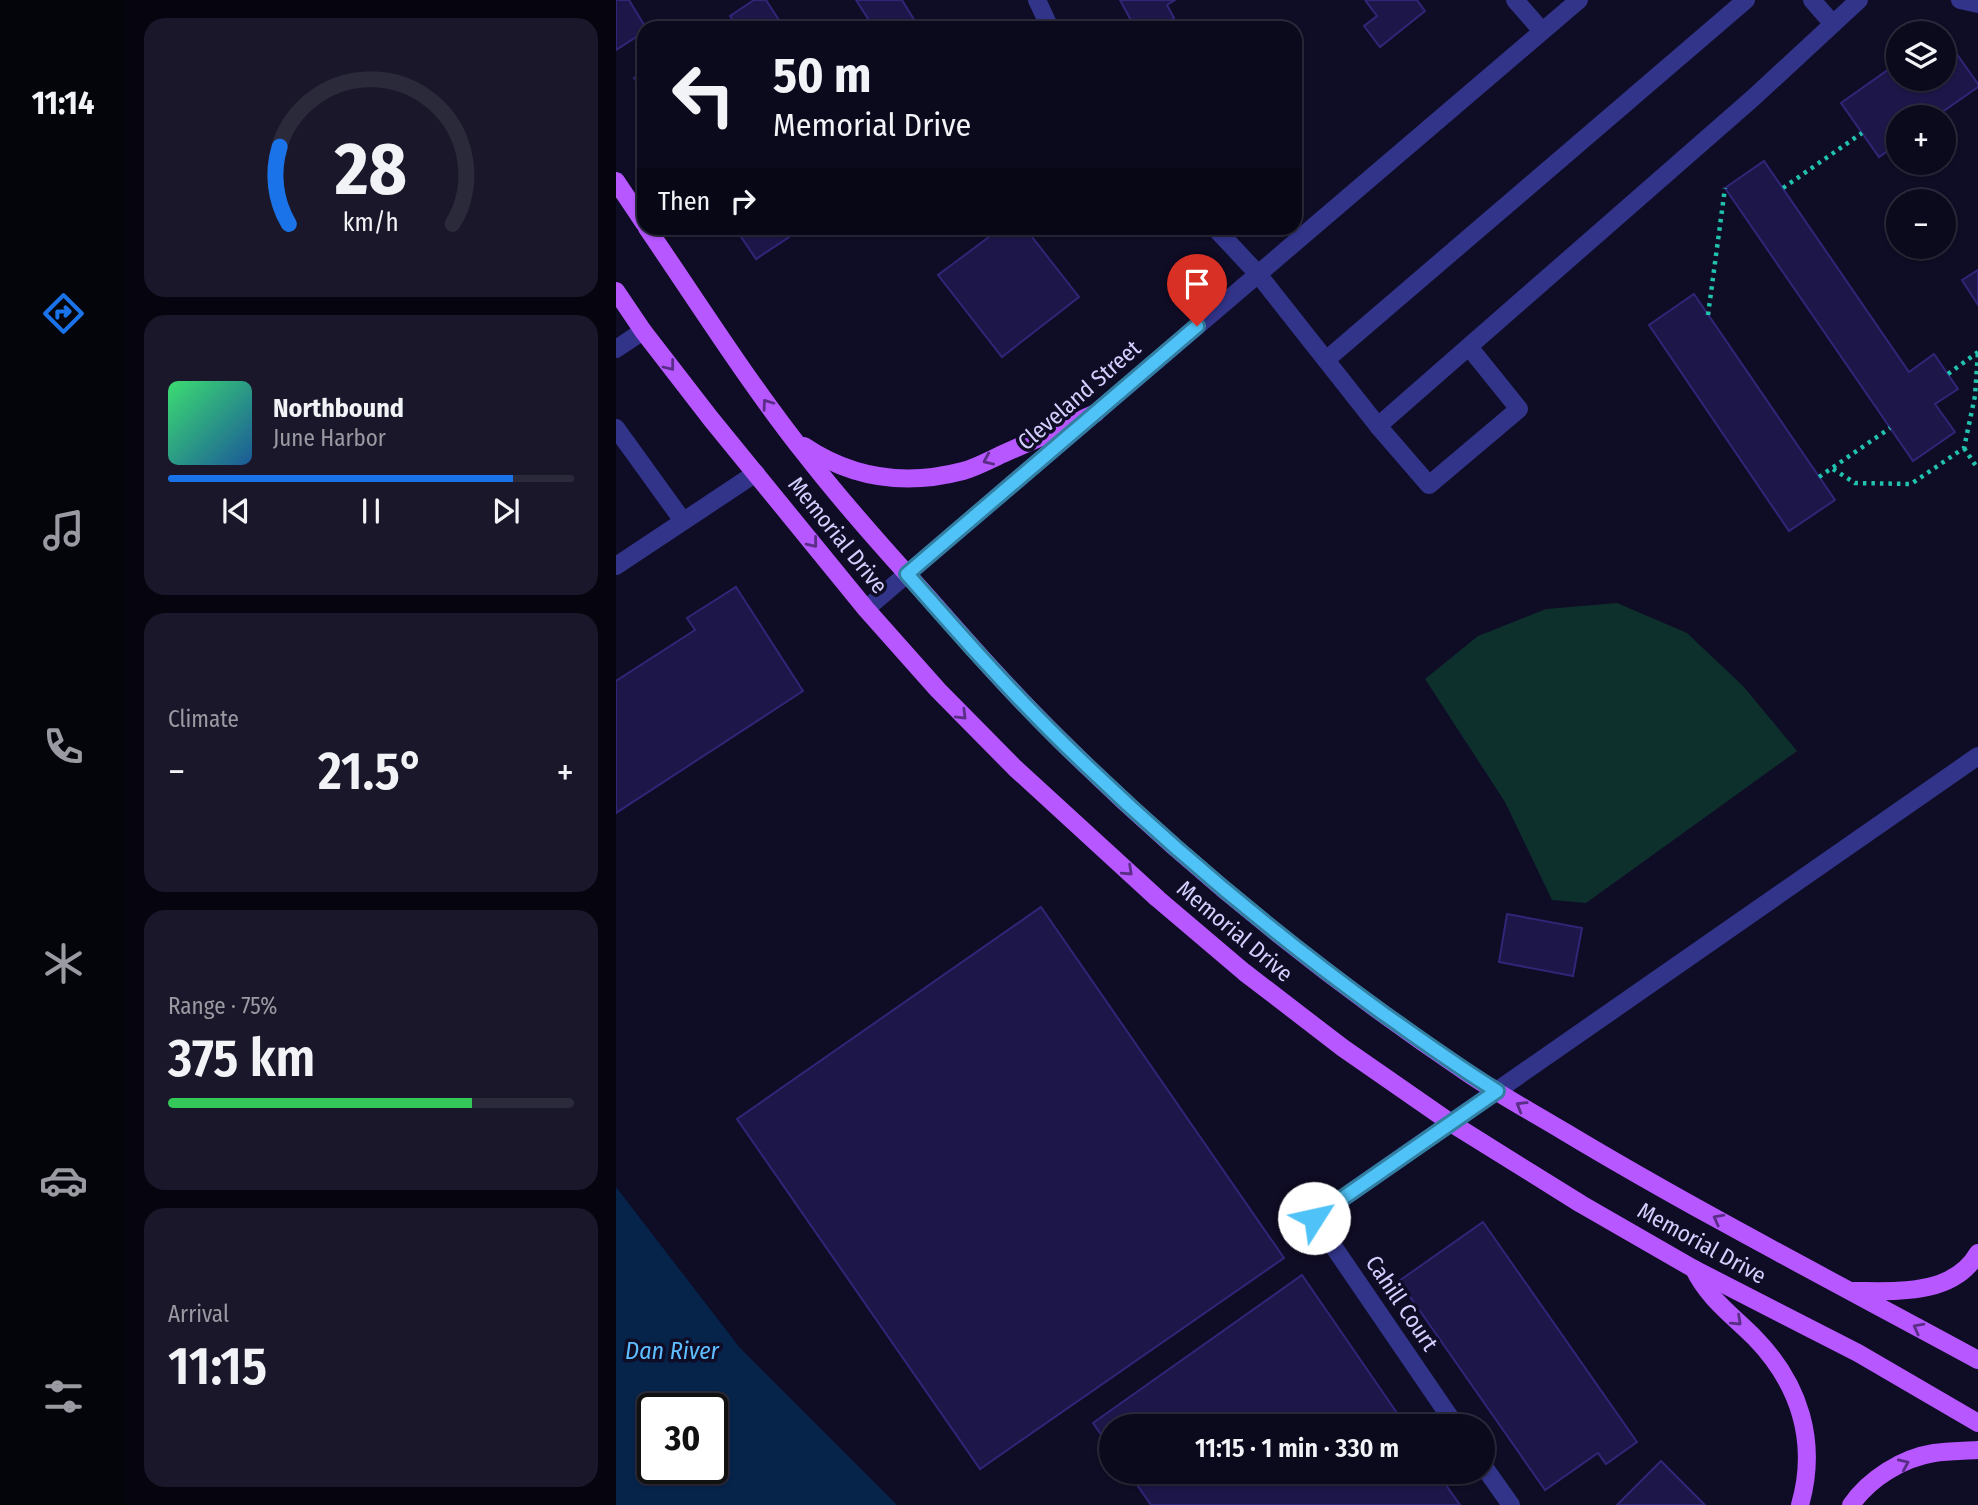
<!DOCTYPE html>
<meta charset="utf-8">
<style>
body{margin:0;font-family:"Fira Sans Condensed",sans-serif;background:#191729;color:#f1f3f6;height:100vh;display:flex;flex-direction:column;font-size:26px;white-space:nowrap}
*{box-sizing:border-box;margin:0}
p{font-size:23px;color:#9a9aa3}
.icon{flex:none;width:38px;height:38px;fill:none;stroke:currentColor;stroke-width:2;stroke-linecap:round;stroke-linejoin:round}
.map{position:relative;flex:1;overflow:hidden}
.sheet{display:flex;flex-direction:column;gap:18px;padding:18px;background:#06050f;width:490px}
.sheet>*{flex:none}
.banner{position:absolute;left:21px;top:21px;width:665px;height:214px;border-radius:21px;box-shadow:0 2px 5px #0004,0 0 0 2px #2b2a3b;background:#0b091c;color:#f1f3f6;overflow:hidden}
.buttons{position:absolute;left:1270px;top:21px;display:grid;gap:14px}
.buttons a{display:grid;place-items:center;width:70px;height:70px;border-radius:50%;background:#0b091c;box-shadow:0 2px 5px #0004,0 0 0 2px #2b2a3b;font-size:35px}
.speed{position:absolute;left:21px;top:1393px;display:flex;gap:14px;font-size:35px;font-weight:700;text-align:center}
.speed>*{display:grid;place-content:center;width:91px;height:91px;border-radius:50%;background:#0b091c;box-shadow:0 2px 5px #0004,0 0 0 2px #2b2a3b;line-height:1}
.speed .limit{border:4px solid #111;border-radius:10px;background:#fff;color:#111}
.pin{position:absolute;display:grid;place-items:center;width:60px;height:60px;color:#fff;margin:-72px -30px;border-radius:50% 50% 50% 0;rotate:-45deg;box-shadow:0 0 7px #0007}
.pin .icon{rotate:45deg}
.me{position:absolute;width:77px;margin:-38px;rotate:55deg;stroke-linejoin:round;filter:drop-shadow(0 0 5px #0008)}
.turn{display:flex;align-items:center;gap:24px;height:147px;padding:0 21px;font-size:32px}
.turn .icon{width:91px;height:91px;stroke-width:2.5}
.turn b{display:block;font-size:49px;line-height:60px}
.then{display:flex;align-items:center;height:66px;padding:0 21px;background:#0003;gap:14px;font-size:26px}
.big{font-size:52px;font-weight:600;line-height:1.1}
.sheet .card{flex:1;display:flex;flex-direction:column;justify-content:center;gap:10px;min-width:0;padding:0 24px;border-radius:21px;background:#191729}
.sheet .dial{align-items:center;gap:0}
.dial svg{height:182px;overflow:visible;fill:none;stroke:#2b2a3b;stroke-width:7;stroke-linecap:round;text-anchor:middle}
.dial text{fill:#f1f3f6;stroke:none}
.song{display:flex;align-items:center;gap:21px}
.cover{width:84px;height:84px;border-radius:10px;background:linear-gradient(135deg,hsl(140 70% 55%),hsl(210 70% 35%))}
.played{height:7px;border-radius:4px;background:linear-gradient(90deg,#1a73e8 85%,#2b2a3b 85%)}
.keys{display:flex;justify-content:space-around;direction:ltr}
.heat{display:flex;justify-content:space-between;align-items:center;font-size:38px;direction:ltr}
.charge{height:10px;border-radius:5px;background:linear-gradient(90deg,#34c759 75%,#2b2a3b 0)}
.trip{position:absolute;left:483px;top:1414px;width:396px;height:70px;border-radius:35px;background:#0b091c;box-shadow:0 2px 5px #0004,0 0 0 2px #2b2a3b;font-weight:600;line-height:70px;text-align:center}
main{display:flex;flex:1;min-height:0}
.tabs{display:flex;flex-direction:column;width:126px;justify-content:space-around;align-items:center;background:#04040b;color:#9a9aa3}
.tabs .icon{width:49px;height:49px}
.tabs .current{color:#1a73e8}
.tabs b{font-size:32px;color:#f1f3f6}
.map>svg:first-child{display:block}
.green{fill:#0e302d}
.water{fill:#06234a;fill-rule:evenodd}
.building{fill:#1d1648;stroke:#302577;stroke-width:2}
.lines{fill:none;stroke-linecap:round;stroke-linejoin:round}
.path{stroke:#21c2ae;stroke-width:4.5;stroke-dasharray:3.5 5;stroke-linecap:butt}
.minor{stroke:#32348a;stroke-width:18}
.major{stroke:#b657ff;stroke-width:18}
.oneway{stroke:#5a2e87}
.route-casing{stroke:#337fa1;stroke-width:18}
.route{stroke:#4fc3f7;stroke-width:12}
.labels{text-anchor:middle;stroke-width:7;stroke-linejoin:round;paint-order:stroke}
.street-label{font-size:23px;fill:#d3d0ff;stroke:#0f0c25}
.water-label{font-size:24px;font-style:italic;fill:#5ebeff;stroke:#0f0c25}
</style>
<main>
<nav class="tabs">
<b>11:14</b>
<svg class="icon current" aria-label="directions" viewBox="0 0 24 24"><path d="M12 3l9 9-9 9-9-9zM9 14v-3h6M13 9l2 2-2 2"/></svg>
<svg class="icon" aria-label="music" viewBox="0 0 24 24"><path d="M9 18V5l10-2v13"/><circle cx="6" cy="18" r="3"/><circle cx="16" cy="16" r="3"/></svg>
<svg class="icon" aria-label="phone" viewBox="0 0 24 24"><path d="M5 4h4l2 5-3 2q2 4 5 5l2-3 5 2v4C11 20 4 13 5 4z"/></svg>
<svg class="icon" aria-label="climate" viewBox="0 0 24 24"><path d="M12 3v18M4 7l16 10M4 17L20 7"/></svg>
<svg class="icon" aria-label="car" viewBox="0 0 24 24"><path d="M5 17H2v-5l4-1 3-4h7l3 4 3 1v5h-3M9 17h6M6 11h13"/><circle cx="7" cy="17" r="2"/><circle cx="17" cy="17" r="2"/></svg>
<svg class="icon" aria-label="filters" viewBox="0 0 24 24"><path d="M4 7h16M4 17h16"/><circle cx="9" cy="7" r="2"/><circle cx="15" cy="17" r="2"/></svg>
</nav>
<section class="sheet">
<div class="card dial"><svg viewBox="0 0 100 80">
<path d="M14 69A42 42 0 1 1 86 69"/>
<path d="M14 69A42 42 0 0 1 10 35" stroke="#1a73e8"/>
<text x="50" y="56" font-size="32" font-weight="700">28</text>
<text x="50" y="72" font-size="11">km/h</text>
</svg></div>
<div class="card">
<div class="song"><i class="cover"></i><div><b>Northbound</b><p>June Harbor</p></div></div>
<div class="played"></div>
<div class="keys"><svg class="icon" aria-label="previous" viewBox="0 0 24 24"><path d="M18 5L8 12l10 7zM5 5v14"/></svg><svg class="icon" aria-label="pause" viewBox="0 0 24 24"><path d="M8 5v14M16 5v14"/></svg><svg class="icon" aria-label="next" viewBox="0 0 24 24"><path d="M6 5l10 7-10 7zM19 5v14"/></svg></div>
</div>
<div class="card"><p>Climate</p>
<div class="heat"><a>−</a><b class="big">21.5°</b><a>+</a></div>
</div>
<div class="card"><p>Range · 75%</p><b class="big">375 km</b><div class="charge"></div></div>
<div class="card"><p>Arrival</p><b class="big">11:15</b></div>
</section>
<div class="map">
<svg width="1362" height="1505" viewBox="0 0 1362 1505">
<rect width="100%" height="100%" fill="#0f0c25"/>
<path class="green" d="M 1001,603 L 1071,633 L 1127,686 L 1181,751 L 970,903 L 936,900 L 889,802 L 809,679 L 862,636 L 930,609 Z"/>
<path class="water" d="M 0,1187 L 124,1348 L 281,1505 L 0,1505 ZM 37,1409 L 96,1409 L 96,1468 L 37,1468 Z"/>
<g class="building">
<path d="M 0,0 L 13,0 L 30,28 L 28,28 L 28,32 L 0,50 Z"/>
<path d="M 138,0 L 150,0 L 168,28 L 122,28 L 114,16 Z"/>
<path d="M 240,0 L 286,0 L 302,26 L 298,28 L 258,28 Z"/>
<path d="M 504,0 L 559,0 L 551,5 L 558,18 L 541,28 L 519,28 Z"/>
<path d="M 749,0 L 801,0 L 809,11 L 764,47 L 748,26 L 761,16 Z"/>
<path d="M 1328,36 L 1362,84 L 1362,87 L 1319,117 L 1283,117 L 1283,143 L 1263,157 L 1225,103 L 1283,62 L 1283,79 L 1328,79 Z"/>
<path d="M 28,71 L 28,93 L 18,78 Z"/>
<path d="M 1148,161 L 1293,372 L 1318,354 L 1342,389 L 1319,404 L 1339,432 L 1297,461 L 1109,188 Z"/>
<path d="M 119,228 L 187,228 L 140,259 Z"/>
<path d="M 385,228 L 409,228 L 463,297 L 386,357 L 322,275 Z"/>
<path d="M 1362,270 L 1362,305 L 1346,280 Z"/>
<path d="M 1078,294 L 1219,500 L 1173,531 L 1033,325 Z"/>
<path d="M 120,587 L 187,691 L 0,813 L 0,681 L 79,630 L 71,618 Z"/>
<path d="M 425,907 L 668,1258 L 364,1469 L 121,1119 Z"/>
<path d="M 891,914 L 966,928 L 957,976 L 883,962 Z"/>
<path d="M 867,1222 L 1021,1442 L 990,1464 L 982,1453 L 929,1490 L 783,1281 Z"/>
<path d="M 686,1275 L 790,1426 L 495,1426 L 495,1449 L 477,1423 Z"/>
<path d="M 1045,1461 L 1089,1505 L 1001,1505 Z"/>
<path d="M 512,1472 L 821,1472 L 844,1505 L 535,1505 Z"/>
</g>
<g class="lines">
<g class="path">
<path d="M 1167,188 L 1246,133"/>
<path d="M 1092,315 L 1109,188"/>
<path d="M 1332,374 L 1362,352"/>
<path d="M 1348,448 L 1362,469"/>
<path d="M 1217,469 L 1239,483 L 1295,484 L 1348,448 L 1359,396 L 1362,352"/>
<path d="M 1203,477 L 1274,428"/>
</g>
<g class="minor">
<path d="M 421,0 L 434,28"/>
<path d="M 899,0 L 926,31"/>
<path d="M 1196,0 L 1217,24"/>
<path d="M 1344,0 L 1362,4"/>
<path d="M 599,228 L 642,274 L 762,426 L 1137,98 L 1243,0"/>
<path d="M 0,349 L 27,331"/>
<path d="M 710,360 L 1130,0"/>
<path d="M 762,426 L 813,485 L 903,409 L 853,347"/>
<path d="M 0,428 L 67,521"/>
<path d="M 0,566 L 140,473"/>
<path d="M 250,609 L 963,0"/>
<path d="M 840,1426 L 698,1218 L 1362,756"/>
<path d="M 866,1464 L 895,1505"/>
</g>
<g class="major">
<path d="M 0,181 L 28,223"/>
<path d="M 31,228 C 83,304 132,382 189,454 C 227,503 269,550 311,596 C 354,645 397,694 444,740 C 568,863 705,974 850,1072 C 882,1094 916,1112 949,1132 C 1084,1213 1224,1285 1362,1360"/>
<path d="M 0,291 L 27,331 L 95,419 L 250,609 L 322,690 L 399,768 L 542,899 L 628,972 L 727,1048 L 835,1123 L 965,1204 L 1078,1269 L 1242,1353 L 1362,1423"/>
<path d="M 188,446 C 237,479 290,486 347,471 C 362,467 377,458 391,452 C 421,439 450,426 480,413"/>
<path d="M 1078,1269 C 1091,1297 1117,1316 1138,1337 C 1184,1384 1202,1442 1184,1505"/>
<path d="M 1238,1291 C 1281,1291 1337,1296 1362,1253"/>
<path d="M 1235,1505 C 1253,1479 1286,1458 1318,1453 C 1332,1451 1347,1451 1362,1450"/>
</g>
</g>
<defs><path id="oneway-chevron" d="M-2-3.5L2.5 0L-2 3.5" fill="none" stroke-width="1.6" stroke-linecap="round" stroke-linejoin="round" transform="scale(1.75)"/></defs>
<g class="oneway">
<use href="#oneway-chevron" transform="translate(54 366) rotate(52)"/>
<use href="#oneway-chevron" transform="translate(151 404) rotate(-126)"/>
<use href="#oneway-chevron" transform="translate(372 460) rotate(156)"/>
<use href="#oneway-chevron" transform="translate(197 543) rotate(51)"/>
<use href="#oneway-chevron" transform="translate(346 715) rotate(45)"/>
<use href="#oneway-chevron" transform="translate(512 871) rotate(43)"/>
<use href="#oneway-chevron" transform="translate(905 1106) rotate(-149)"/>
<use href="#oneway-chevron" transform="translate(1102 1219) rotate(-152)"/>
<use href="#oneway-chevron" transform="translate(1121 1321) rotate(43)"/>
<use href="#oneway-chevron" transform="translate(1302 1328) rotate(-152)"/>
<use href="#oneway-chevron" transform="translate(1288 1464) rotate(-24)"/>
</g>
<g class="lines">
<defs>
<path id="route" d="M 581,326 L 291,574 C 341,631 391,688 445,741 C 546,840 653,931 768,1014 C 805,1040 842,1067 881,1091 L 698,1218"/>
</defs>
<use href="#route" class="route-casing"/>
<use href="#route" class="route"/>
</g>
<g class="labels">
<g class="street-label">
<text transform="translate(463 395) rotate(-41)" y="8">Cleveland Street</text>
<text transform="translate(222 535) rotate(51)" y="8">Memorial Drive</text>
<text transform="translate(619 931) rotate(40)" y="8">Memorial Drive</text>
<text transform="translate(1086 1243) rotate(29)" y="8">Memorial Drive</text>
<text transform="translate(786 1303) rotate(56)" y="8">Cahill Court</text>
</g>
<g class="water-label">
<text x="56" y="1359">Dan River</text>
</g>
</g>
</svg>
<div class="buttons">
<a><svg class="icon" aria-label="layers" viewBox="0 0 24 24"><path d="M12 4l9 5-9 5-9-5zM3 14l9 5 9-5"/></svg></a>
<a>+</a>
<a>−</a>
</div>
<div class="speed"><div class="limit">30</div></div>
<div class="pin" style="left:581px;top:326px;background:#d93025"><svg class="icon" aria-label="arrive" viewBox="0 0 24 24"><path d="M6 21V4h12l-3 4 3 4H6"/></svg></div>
<svg class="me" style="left:698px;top:1218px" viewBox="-20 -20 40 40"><circle r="19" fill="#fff"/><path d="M0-13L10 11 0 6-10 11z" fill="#4fc3f7"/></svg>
<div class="trip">11:15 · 1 min · 330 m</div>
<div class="banner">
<div class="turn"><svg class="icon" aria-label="left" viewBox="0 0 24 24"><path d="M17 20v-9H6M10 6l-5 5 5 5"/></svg><div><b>50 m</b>Memorial Drive</div></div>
<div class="then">Then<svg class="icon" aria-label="right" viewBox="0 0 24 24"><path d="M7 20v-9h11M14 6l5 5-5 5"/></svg></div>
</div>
</div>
</main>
